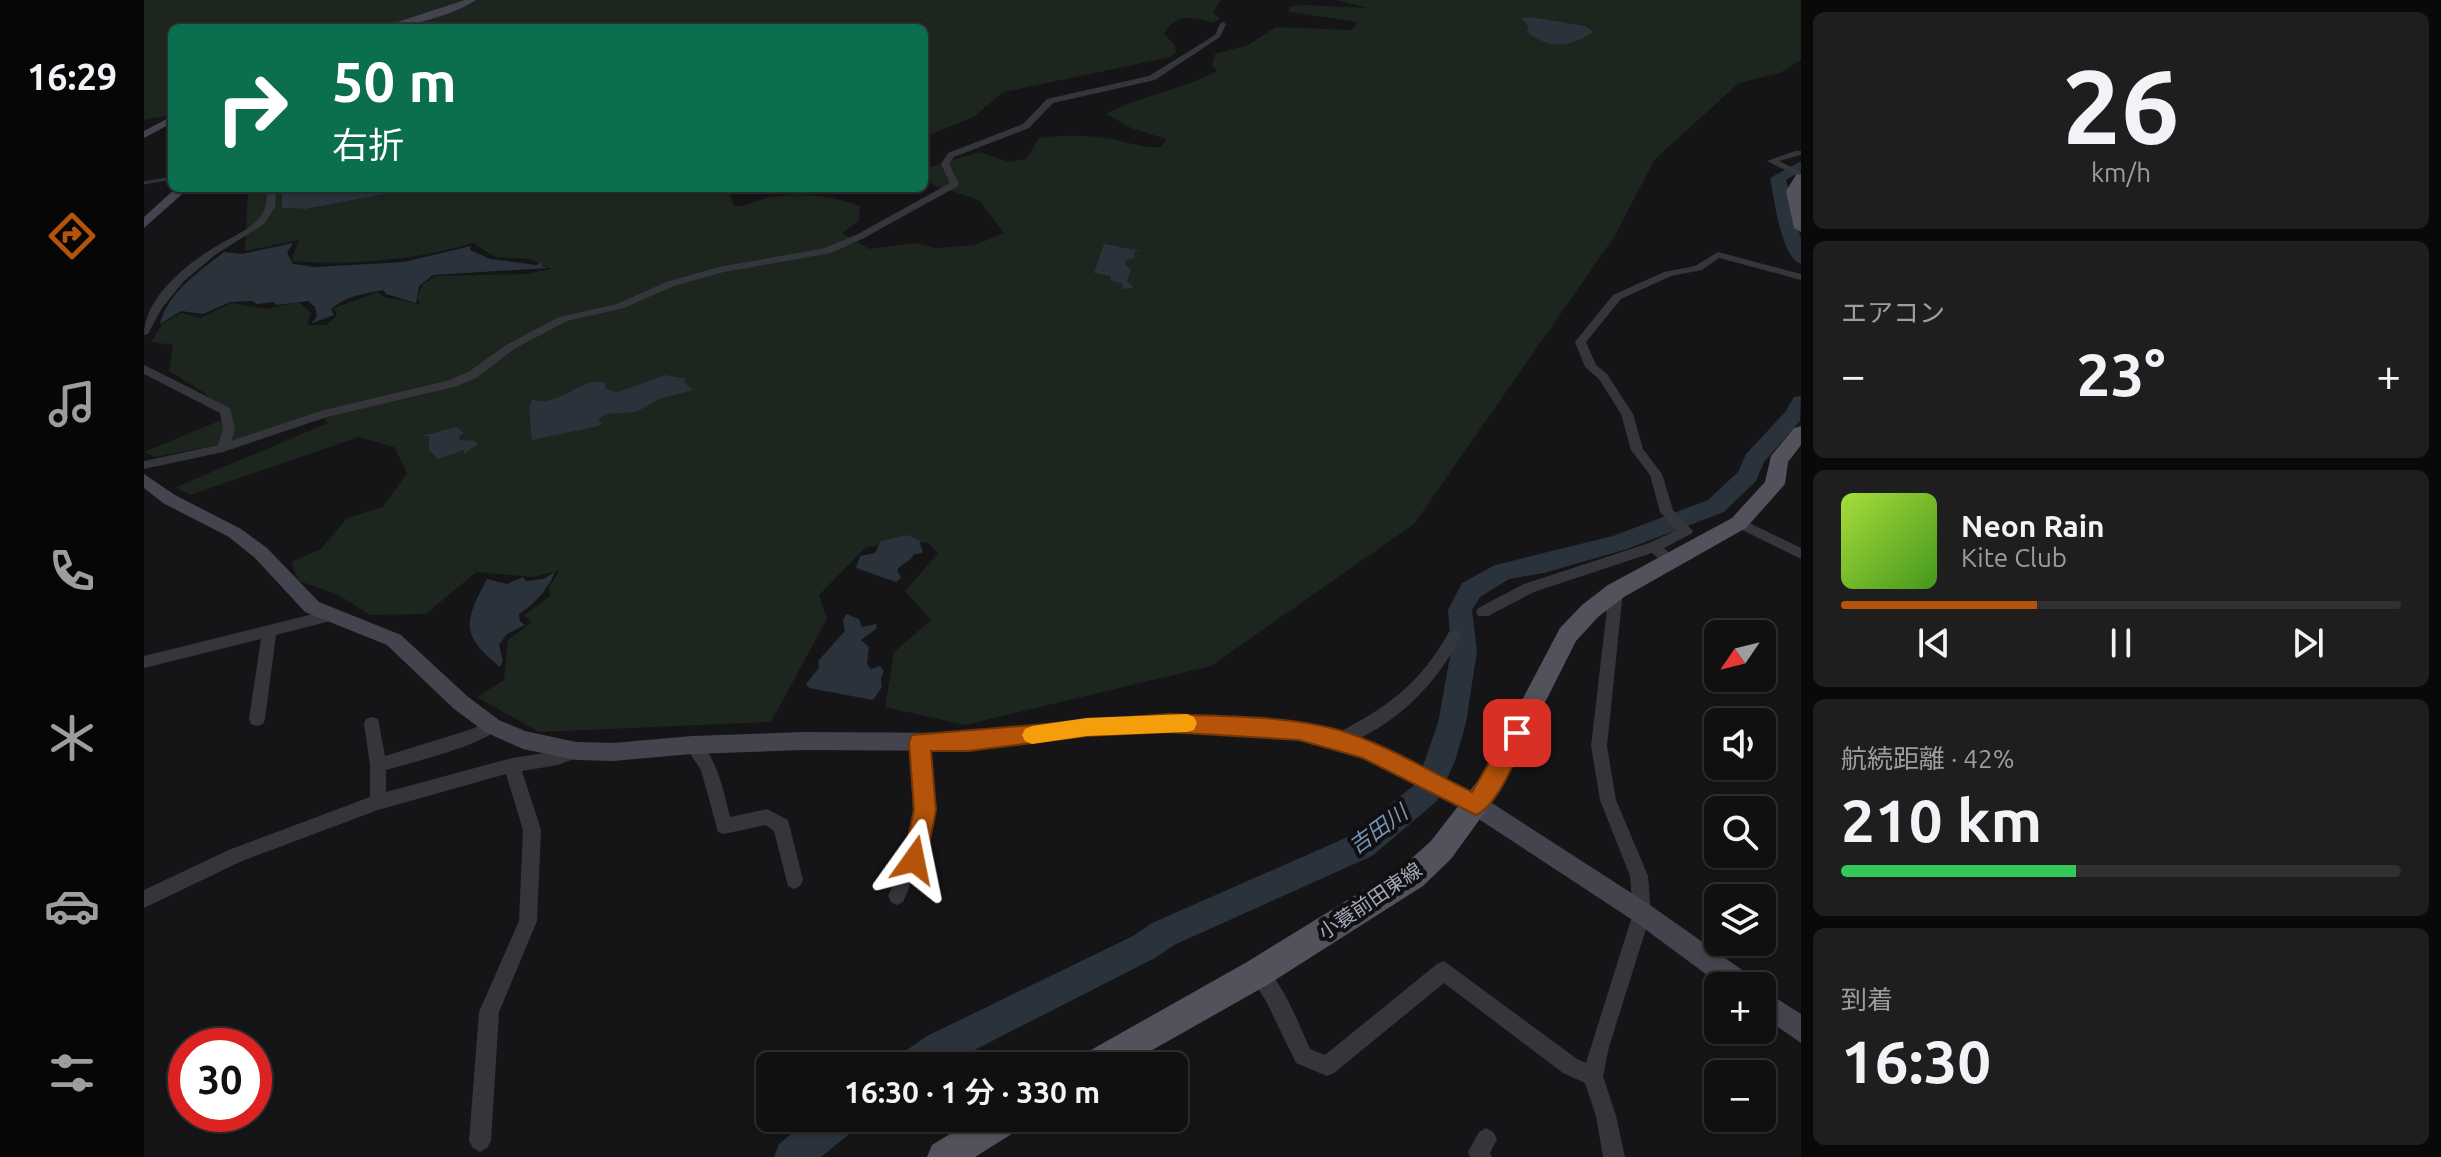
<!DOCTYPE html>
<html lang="ja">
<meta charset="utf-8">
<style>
body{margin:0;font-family:Ubuntu,"Noto Sans JP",sans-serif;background:#1e1e1f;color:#f1f3f6;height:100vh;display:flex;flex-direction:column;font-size:30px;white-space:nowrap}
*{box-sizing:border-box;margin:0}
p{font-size:26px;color:#9c9d9f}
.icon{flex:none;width:44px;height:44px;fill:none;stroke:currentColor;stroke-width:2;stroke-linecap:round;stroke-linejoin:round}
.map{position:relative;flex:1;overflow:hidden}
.drawer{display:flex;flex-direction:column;gap:12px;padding:12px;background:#090909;width:640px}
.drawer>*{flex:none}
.hud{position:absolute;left:24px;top:24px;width:760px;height:168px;border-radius:12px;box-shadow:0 2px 6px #0004,0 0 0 2px #303031;background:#0b6e4f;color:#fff;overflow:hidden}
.needle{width:52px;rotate:235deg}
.controls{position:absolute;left:1560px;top:620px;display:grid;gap:16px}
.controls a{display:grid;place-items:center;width:72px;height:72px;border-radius:12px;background:#101011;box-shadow:0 2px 6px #0004,0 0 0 2px #303031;font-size:40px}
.speed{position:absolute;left:24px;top:1028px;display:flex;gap:16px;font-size:40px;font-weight:700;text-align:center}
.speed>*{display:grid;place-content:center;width:104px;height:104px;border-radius:50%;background:#101011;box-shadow:0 2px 6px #0004,0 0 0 2px #303031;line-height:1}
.speed .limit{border:12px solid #d22;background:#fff;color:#111}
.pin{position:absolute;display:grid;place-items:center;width:68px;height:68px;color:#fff;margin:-34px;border-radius:16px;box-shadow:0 4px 12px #0006}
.me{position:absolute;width:88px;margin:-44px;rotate:12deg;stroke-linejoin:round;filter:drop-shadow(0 0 6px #0008)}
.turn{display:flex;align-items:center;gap:28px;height:168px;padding:0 32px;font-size:36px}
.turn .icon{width:104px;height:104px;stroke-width:2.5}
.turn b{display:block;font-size:56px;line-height:68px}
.big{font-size:60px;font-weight:600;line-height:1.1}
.drawer .widget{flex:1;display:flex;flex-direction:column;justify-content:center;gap:12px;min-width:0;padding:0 28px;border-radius:12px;background:#1e1e1f}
.drawer .dial{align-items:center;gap:0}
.dial b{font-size:104px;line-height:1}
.song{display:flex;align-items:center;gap:24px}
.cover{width:96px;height:96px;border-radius:12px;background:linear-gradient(135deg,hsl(80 70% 55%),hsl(100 70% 35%))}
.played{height:8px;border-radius:4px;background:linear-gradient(90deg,#b45309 35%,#303031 35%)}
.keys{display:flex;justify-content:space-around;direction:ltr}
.heat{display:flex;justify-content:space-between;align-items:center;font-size:44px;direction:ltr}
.charge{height:12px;border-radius:6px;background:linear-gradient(90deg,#34c759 42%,#303031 0)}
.trip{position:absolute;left:612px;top:1052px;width:432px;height:80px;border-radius:12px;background:#101011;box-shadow:0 2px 6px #0004,0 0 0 2px #303031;font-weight:600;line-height:80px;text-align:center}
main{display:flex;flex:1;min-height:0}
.tab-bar{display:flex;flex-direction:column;width:144px;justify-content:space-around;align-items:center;background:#060607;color:#9c9d9f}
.tab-bar .icon{width:56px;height:56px}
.tab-bar .selected{color:#b45309}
.tab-bar b{font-size:36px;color:#f1f3f6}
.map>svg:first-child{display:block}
.green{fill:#1c251e}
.water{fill:#2a323c}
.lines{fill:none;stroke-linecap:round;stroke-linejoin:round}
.stream{stroke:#2a323c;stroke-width:3}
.river{fill:#2a323c;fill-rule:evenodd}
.street{fill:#35363c;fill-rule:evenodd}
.secondary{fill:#43444d;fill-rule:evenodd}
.primary{fill:#51525c;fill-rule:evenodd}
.route{fill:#b45309;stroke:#753606;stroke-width:2}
.slow{fill:#f59e0b}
.labels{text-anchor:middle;stroke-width:8;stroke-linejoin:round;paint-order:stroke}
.street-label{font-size:20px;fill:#a5a9b9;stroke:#101012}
.water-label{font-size:22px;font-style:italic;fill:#7893b7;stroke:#101012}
</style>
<main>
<nav class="tab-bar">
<b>16:29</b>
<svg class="icon selected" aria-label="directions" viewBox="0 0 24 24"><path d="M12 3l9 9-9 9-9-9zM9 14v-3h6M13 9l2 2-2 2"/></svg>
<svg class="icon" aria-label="music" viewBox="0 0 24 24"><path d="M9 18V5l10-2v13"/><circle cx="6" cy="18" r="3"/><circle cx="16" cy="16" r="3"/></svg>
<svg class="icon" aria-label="phone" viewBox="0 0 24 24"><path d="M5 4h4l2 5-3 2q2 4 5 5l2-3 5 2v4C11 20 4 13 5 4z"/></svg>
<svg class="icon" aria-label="climate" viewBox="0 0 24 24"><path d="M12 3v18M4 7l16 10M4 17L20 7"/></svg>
<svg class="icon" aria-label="car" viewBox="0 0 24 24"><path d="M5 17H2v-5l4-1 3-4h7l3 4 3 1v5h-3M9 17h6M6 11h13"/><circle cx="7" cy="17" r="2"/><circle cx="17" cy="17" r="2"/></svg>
<svg class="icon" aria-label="filters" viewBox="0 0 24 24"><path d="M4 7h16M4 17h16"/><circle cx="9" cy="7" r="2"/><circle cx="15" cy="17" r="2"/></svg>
</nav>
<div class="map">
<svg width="1657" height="1157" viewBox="0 0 1657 1157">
<rect width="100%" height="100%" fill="#151517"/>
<g class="green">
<path d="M 0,0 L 1077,0 L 1069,12 L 1076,19 L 1068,23 C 1048,16 1032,13 1020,34 L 1030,44 L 1032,52 L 1027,57 L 860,92 L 829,117 L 780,137 L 780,28 L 28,28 L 28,115 L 0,120 Z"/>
<path d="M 1192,0 L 1657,0 L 1657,60 L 1636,73 L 1595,83 L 1511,159 L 1470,237 L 1270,524 L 1067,666 L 821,725 L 741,707 L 750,652 L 787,620 L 761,591 L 794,553 L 784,542 L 722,547 L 675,595 L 683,619 L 627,722 L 395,732 L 333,697 L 360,680 L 364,640 L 388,622 L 380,615 L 406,596 L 405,587 L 415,571 L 389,577 L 332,572 L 282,614 L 226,615 L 193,594 L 155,581 L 147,562 L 177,549 L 203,518 L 239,507 L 263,473 L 250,447 L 215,437 L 46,495 L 32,487 L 184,423 L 175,411 L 92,441 L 11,457 L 0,452 L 87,416 L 59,392 L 25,371 L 29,345 L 7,342 L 18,324 L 37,313 L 56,318 L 87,303 L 122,309 L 155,302 L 167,313 L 163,325 L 183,325 L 193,315 L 190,308 L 234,292 L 240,297 L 276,304 L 273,297 L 279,284 L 292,276 L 382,274 L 407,269 L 386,259 L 351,257 L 329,243 C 272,260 207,266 147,261 L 155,240 L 101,251 L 104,188 L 138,188 L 138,208 L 162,209 L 251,192 L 307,188 L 545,188 L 543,192 C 560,192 570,188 586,194 L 590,206 C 605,207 613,199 627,197 C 656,191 689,196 716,206 L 715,220 L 698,233 L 725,249 L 771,243 L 792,248 L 831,245 L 860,233 L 835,200 L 789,185 L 781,174 L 786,167 L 835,152 L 865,162 L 882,159 L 895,138 C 919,135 942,135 967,139 C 985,142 1000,149 1018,147 L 1022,139 L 987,128 L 962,114 C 997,95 1038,90 1073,71 L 1068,65 L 1071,54 L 1104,45 L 1132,27 L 1207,30 L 1214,22 L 1145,12 L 1145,7 L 1159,5 L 1224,8 Z"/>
</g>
<g class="water">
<path d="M 1386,17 L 1441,26 L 1449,32 C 1427,47 1406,50 1383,32 L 1385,28 L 1377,18 Z"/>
<path d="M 138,188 L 307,188 L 308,189 L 251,192 L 162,209 L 138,208 Z"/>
<path d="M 149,243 L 143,253 L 149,264 L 171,267 L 260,262 L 327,246 L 326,250 L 346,259 L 392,265 L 399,262 L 398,266 L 404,268 L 289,275 L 275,286 L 272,303 L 242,294 L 239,290 C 221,294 199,296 187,310 L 190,315 L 168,323 L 173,316 L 171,307 L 164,301 L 133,305 L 129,302 L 113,304 L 108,301 L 86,302 L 59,314 L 37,311 L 16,324 C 24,292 55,272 80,252 L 98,254 Z"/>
<path d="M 960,244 L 997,251 L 990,252 L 991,258 L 983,260 L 981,264 L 987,270 L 983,281 L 990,288 L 979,289 L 979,284 L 967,280 L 967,276 L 950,273 Z"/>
<path d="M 521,375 L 542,379 L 540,382 L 549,390 L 515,399 L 492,412 L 463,414 L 455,419 L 455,422 L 458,423 L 455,426 L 388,440 L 385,408 L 388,399 C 413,410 437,375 462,383 L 461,388 L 471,392 L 477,391 Z"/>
<path d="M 313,427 L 320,433 L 325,431 L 315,436 L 316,440 L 332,441 L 333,445 L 320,454 L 320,450 L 294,459 L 285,450 L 285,436 L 277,436 Z"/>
<path d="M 763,535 L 775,540 L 779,553 L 770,554 C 766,562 758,563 753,570 L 757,578 L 752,582 L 712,568 L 716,556 L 731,553 L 737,541 Z"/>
<path d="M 411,572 C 404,589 392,603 375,614 L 376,621 L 381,625 L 363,634 L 355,645 L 359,661 L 356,667 C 316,635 320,622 343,579 L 363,584 L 379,577 L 382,581 L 399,579 Z"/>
<path d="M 702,614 L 715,619 L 718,627 L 732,624 L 733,628 L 717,640 L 725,647 L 723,664 L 727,669 L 736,666 L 740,671 L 737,679 L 738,687 L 729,700 L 665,688 L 662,684 L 675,668 L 674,661 L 701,631 L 699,621 Z"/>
</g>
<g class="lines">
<path class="stream" d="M 0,183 L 28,178"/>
<g class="river">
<path d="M 1657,161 L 1657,171 L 1642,180 L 1657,239 L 1657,264 C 1637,258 1630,197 1626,178 Z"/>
<path d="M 1657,396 L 1656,421 L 1620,462 L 1612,481 L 1580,512 L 1483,549 L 1400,573 L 1365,579 L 1336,597 L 1328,610 L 1333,651 L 1322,723 L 1311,761 L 1293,801 L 1228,856 L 1030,945 L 1011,958 L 799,1066 L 752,1066 L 757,1054 L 783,1036 L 989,936 L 1008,923 L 1206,836 L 1273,783 L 1294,723 L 1307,651 L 1304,610 L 1318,583 L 1351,565 L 1469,536 L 1564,500 L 1594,472 L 1602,454 L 1641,412 L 1650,397 Z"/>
<path d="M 667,1118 L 714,1118 L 709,1131 L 677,1157 L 630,1157 L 635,1144 Z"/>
</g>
<g class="street">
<path d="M 1079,22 L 1082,24 L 1076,37 L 1011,80 L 909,103 L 885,128 L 810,157 L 805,164 L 815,184 L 814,186 L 720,238 L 687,253 L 580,272 L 530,286 L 480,308 L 423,321 L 370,349 L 334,377 L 314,386 L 183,417 L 79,452 L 0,469 L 0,461 L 74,445 L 79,429 L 76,413 L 0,374 L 0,365 L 86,408 L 91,429 L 87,441 L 176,411 L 306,380 L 326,371 L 362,345 L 415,317 L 473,304 L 522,282 L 575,267 L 681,248 L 714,234 L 806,183 L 797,164 L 804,153 L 879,124 L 903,99 L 1005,76 L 1071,35 L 1076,24 Z"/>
<path d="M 1651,151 L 1657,151 L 1657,155 L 1635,161 L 1657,172 L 1657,178 L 1623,161 Z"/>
<path d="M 124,188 L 132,188 L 131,207 L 120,224 L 71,255 L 40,281 L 18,308 L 4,334 L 0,335 C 0,298 43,263 73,246 C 89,236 109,229 119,213 C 123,205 123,197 124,188 Z"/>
<path d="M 1574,252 L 1657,274 L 1657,280 L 1575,258 L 1558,270 L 1527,276 L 1477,299 L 1442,342 L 1452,365 L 1463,374 L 1489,414 L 1499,449 L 1518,474 L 1529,510 L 1549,531 L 1547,534 L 1520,548 L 1533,560 L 1531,564 L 1521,564 L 1508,553 L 1390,592 L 1344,616 L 1334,616 L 1332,612 L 1334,608 L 1380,584 L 1505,543 L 1533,530 L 1516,512 L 1506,475 L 1487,450 L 1477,414 L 1455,379 L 1441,367 L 1431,342 L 1469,295 L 1520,272 L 1551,266 Z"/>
<path d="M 1595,518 L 1657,548 L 1657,559 L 1590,526 L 1588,523 Z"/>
<path d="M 1472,586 L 1477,587 L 1479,591 L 1463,746 L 1472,800 L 1504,876 L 1507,913 L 1465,1047 L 1459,1076 L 1472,1116 L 1481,1157 L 1459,1157 L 1452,1116 L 1441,1083 L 1419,1073 L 1300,983 L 1190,1073 L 1183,1076 L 1152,1063 L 1122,1001 L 1104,973 L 1107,966 L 1114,963 C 1136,973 1156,1027 1166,1049 L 1181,1055 L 1293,964 L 1300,961 L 1433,1059 L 1442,1063 L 1489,913 L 1486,876 L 1456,800 L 1447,746 L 1465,591 L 1467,587 Z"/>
<path d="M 189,609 L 194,611 L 196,615 L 194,619 L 132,635 L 121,719 L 119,724 L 113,726 L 107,724 L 105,719 L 117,639 L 0,668 L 0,656 Z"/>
<path d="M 1310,630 L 1315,632 L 1317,636 C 1291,687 1250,727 1195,747 L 1189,745 L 1187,740 L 1189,735 C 1242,709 1276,684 1305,632 Z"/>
<path d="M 228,717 L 234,719 L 241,756 L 328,729 L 348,719 L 354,721 L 356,726 C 345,744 266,763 242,770 L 242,792 L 368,758 L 414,751 L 432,744 L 438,746 L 440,751 L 438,756 L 414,765 L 378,771 L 397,830 L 393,921 L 355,1012 L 347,1141 L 343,1148 L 336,1152 L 329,1148 L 325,1141 L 335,1012 L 375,921 L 379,830 L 362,774 L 234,810 L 98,861 L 0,908 L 0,890 L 87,849 L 226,797 L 226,765 L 220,724 L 222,719 Z"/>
<path d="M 775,735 L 781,737 L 783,742 C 789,810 787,839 759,902 L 753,905 L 747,902 L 744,896 L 761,855 L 769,821 L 767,742 L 769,737 Z"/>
<path d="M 548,738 C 572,748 580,794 586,817 L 623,809 L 644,820 L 659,880 L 656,886 L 650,889 L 644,886 L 630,831 L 621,825 L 580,834 L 574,832 L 557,770 L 540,745 L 542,740 Z"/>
<path d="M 1342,1128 L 1349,1132 L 1353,1139 L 1346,1153 L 1348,1157 L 1326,1157 L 1324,1152 L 1335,1132 Z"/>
</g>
<g class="secondary">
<path d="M 321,0 L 332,0 C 310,15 261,28 235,28 Z"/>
<path d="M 28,116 L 28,123 L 0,138 L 0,131 Z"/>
<path d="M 32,188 L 45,188 L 0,228 L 0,217 Z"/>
<path d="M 0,474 L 31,495 L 97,529 L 123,548 L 175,602 L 257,635 L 323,696 L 355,720 L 381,731 L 432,742 L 469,743 L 548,736 L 659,732 L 824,733 L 943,718 L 1024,714 L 1155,722 L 1195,731 L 1233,745 L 1340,798 L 1506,905 L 1608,977 L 1611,986 L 1578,986 L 1490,921 L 1324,812 L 1219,759 L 1194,749 L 1155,740 L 1024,732 L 943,736 L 824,751 L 659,750 L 548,754 L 469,761 L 432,760 L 379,749 L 341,732 L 309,708 L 243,645 L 161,612 L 111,558 L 85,537 L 19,503 L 0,488 Z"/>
<path d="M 1618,989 L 1657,1014 L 1657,1043 L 1618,1016 Z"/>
</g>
<g class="primary">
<path d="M 1657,174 L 1657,232 L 1650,228 L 1642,191 L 1652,175 Z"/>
<path d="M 1657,426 L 1657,445 L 1644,462 L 1641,484 L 1602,528 L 1480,597 L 1454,617 L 1432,641 L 1357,790 L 1307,859 L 1279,886 L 1125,984 L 980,1066 L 933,1066 L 938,1055 L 1103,962 L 1259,866 L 1287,841 L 1339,774 L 1416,628 L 1438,605 L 1464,585 L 1588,518 L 1621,482 L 1627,456 L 1650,428 Z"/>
<path d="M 832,1118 L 878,1118 L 874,1130 L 831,1157 L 783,1157 L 788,1145 Z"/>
</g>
</g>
<path class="route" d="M 1024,714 C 1080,717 1140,715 1195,730 C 1241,744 1285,771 1328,792 L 1366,727 L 1373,724 L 1381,727 L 1384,733 C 1374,754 1353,807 1332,815 L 1219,758 L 1155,740 L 1024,732 L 943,736 L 824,751 L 787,751 L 792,810 L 782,860 L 778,868 L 770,871 L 762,868 L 759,860 L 770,810 L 765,742 L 768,735 Z"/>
<path class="slow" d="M 1043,714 L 1050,717 L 1053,723 L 1050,730 L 1043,732 L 943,736 L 888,744 L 881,741 L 878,735 L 881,729 L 888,726 L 943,718 Z"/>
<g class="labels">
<g class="street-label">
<text transform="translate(1226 901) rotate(-34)" y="7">小蓑前田東線</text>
</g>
<g class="water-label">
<text transform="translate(1234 829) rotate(-36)" y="8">吉田川</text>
</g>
</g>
</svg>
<div class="controls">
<a><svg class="needle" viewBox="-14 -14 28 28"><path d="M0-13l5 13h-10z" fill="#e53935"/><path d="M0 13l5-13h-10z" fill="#9c9d9f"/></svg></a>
<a><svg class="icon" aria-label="sound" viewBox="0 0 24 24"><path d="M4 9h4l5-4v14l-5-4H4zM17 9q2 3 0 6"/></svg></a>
<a><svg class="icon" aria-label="search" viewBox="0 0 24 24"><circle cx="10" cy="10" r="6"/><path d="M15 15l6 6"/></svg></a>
<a><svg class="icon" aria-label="layers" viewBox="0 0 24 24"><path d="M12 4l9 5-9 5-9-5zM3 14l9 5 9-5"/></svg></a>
<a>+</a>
<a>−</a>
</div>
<div class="speed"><div class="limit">30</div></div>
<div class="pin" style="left:1373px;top:733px;background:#d93025"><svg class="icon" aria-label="arrive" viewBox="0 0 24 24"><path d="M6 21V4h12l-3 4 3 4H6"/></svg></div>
<svg class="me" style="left:770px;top:860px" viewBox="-20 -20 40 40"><path d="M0-17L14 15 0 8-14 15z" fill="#b45309" stroke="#fff" stroke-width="4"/></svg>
<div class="trip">16:30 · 1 分 · 330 m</div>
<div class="hud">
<div class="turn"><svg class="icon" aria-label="right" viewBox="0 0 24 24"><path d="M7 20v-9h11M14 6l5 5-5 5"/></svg><div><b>50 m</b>右折</div></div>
</div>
</div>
<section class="drawer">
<div class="widget dial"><b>26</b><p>km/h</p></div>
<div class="widget"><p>エアコン</p>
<div class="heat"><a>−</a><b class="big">23°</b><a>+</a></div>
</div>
<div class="widget">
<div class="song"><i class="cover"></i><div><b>Neon Rain</b><p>Kite Club</p></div></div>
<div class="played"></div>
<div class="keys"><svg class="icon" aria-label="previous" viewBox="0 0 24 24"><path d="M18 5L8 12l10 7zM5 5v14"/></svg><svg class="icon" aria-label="pause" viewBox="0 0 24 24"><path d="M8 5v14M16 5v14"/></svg><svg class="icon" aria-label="next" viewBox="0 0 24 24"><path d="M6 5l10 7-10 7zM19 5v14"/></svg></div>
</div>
<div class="widget"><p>航続距離 · 42%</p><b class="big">210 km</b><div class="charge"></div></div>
<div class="widget"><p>到着</p><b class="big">16:30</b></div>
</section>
</main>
